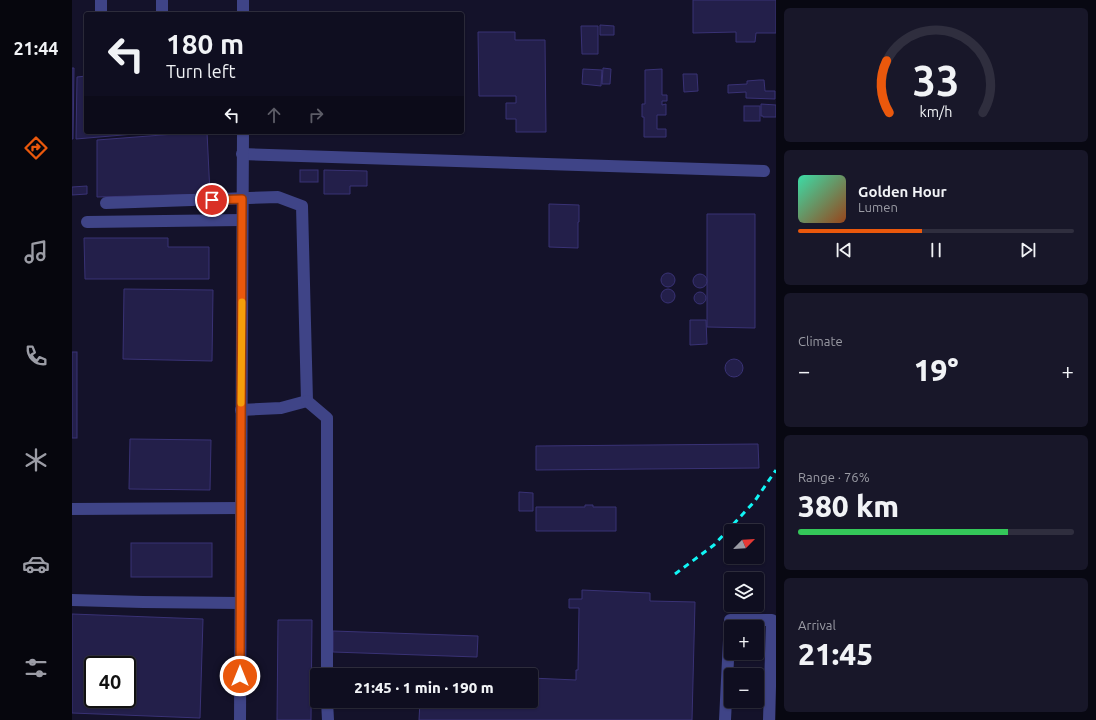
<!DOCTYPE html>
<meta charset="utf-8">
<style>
body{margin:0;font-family:Ubuntu,sans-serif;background:#181729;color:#f1f3f6;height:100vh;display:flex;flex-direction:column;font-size:15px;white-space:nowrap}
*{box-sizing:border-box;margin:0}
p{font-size:13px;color:#9b9ca5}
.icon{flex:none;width:22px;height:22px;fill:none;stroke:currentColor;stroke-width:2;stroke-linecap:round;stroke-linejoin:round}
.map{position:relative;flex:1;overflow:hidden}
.side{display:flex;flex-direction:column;gap:8px;padding:8px;background:#080812;width:320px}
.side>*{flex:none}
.top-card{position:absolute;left:12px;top:12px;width:380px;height:122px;border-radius:4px;box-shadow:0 1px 3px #0004,0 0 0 1px #2f2e3e;background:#0f0e20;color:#f1f3f6;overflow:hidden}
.needle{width:26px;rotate:66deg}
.fabs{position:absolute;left:652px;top:524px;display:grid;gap:8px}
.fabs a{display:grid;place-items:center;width:40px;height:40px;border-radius:4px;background:#0f0e20;box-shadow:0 1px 3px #0004,0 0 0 1px #2f2e3e;font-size:20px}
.speed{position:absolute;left:12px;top:656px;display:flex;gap:8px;font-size:20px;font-weight:700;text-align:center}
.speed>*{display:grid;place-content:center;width:52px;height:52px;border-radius:50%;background:#0f0e20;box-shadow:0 1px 3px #0004,0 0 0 1px #2f2e3e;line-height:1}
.speed .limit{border:2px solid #111;border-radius:6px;background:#fff;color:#111}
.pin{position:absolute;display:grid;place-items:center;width:34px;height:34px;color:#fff;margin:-17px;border:2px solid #fff;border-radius:50%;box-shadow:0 1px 4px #0007}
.me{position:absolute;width:44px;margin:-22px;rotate:0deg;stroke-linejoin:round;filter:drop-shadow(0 0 3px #0008)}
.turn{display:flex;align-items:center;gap:14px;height:84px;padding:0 16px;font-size:18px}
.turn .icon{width:52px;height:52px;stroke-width:2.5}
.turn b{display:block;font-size:28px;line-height:34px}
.lanes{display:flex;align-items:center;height:38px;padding:0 16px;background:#0003;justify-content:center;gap:20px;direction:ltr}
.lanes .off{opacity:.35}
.big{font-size:30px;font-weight:800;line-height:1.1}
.side .tile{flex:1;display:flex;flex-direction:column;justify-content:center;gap:6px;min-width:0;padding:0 14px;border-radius:6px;background:#181729}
.side .dial{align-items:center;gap:0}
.dial svg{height:104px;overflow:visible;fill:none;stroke:#2f2e3e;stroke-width:7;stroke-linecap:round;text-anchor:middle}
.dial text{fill:#f1f3f6;stroke:none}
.song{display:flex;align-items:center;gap:12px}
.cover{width:48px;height:48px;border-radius:6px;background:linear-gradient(135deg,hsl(160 70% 55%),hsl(20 70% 35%))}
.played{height:4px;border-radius:2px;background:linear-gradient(90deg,#ea580c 45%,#2f2e3e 45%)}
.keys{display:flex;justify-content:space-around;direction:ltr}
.heat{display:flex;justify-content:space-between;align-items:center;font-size:22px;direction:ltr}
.charge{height:6px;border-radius:3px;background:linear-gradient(90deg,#34c759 76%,#2f2e3e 0)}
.trip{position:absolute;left:238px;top:668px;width:228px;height:40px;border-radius:4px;background:#0f0e20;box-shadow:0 1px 3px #0004,0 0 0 1px #2f2e3e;font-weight:800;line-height:40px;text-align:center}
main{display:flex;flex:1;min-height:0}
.dock{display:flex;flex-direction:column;width:72px;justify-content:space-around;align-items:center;background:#06060d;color:#9b9ca5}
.dock .icon{width:28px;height:28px}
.dock .on{color:#ea580c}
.dock b{font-size:18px;color:#f1f3f6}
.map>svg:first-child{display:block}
.building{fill:#231f4a;stroke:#393275;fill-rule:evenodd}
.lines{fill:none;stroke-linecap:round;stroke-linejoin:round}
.minor{stroke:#3f4487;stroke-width:12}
.rail{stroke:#11f5f5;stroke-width:3;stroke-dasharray:6 5;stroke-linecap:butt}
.route-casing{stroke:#983908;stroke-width:10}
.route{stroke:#ea580c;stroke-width:7}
.slow{stroke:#f59e0b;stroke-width:7}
</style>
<main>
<nav class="dock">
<b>21:44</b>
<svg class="icon on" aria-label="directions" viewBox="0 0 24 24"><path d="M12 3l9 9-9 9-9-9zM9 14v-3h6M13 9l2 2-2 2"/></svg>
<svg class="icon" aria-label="music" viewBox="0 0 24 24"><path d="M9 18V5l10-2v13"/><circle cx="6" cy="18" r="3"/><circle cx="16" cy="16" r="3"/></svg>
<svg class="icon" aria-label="phone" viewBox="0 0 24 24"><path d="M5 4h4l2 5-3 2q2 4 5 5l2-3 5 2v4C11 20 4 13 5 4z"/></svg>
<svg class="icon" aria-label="climate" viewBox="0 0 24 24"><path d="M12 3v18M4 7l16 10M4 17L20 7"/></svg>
<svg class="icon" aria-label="car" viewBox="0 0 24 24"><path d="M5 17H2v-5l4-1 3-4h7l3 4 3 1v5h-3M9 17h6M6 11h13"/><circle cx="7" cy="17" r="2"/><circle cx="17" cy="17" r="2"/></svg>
<svg class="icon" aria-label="filters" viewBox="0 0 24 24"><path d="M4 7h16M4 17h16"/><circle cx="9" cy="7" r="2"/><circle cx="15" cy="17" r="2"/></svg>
</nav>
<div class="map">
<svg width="704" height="720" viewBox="0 0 704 720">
<rect width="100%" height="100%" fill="#14122a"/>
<g class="building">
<path d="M 621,0 L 704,0 L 704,33 L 684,33 L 683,42 L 664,42 L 664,32 L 621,33 Z"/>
<path d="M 528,25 L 542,26 L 542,35 L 528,35 Z"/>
<path d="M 509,26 L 526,26 L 526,54 L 510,54 Z"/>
<path d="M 406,32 L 443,32 L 443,40 L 473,40 L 474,132 L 444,132 L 444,119 L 434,119 L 434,103 L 444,103 L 444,96 L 407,96 Z"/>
<path d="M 0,68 L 2,68 L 1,139 L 0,139 Z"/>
<path d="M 531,68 L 539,69 L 538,84 L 530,84 Z"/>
<path d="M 511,69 L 530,70 L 529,86 L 510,84 Z"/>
<path d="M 590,69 L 590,95 L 595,95 L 595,101 L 590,101 L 590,105 L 594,104 L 594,115 L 585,115 L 585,129 L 594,129 L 594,137 L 572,137 L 572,117 L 570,117 L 570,104 L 573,104 L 573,70 Z"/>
<path d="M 611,74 L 625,74 L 626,91 L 612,92 Z"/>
<path d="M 14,76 L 14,132 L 74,133 L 4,139 L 5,77 Z"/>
<path d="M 687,80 L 692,80 L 693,91 L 703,91 L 703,99 L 674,98 L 674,92 L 656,93 L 656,85 L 675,84 L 675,81 Z"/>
<path d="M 689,104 L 704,105 L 704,117 L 691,117 L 691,116 L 689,116 Z"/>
<rect x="672" y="106" width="16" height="15"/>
<path d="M 129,132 L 135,132 L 138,194 L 25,197 L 25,140 Z"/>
<rect x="228" y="170" width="18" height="12"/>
<path d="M 252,170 L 295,171 L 295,186 L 278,186 L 278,194 L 252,194 Z"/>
<path d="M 15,186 L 15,194 L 0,195 L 0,187 Z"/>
<path d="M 477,204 L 507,205 L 507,222 L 506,222 L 506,248 L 477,247 Z"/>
<path d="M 635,214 L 683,214 L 683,328 L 635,327 Z"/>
<path d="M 12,238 L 96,238 L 96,247 L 137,247 L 137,279 L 13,279 Z"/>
<circle cx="596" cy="280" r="7"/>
<circle cx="628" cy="281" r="7"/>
<path d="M 52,289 L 141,290 L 140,361 L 51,359 Z"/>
<circle cx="596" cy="296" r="7"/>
<circle cx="628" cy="298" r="6"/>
<path d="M 618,320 L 634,320 L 635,344 L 618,345 Z"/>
<rect x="0" y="352" width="5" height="86"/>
<circle cx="662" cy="368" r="9"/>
<path d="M 58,439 L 139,440 L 138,490 L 57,489 Z"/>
<path d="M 686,444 L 687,468 L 464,470 L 464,446 Z"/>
<path d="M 447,492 L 461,493 L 461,511 L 447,511 Z"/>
<path d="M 513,505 L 521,505 L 521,507 L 544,507 L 544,531 L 464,531 L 464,507 L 513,507 Z"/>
<rect x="59" y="543" width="81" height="34"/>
<path d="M 510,590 L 578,593 L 578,601 L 623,602 L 620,720 L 347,720 L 348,701 L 459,701 L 459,678 L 504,680 L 504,670 L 506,670 L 507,608 L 497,608 L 497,599 L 510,599 Z"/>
<path d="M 0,614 L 131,619 L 128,718 L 0,713 ZM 21,665 L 55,665 L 55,699 L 21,699 Z"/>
<path d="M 206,620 L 240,620 L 239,720 L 205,720 Z"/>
<path d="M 261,631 L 406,636 L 405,657 L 261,652 Z"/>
<rect x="306" y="673" width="16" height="2"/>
<path d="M 305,701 L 324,701 L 324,704 L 323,704 L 323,706 L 307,706 L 306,703 L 305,703 Z"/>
</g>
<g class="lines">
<g class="minor">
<path d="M 29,14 L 29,0"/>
<path d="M 90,14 L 90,0"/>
<path d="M 171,14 L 171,0"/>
<path d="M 170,154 L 692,171"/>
<path d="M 34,203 L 206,197 L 230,206 L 235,401 L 209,408 L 169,410"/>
<path d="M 15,222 L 170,220"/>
<path d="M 235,401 L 255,418 L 255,675"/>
<path d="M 0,509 L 169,508"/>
<path d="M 0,600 L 71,602 L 168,603"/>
<path d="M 255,701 L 256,720"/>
<path d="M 168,720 L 171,132"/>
<path d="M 653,720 L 658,620 L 700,620 L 697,720"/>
</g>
<path class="rail" d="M 603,574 L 642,545 L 682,502 L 704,470"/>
</g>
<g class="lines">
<defs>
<path id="route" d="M 140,200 L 170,199 L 168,676"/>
</defs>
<use href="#route" class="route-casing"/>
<use href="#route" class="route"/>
<path class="slow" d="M 169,403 L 170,302"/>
</g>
</svg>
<div class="fabs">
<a><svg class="needle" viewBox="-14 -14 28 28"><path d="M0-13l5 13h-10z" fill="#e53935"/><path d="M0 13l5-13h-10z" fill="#9b9ca5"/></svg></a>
<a><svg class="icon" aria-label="layers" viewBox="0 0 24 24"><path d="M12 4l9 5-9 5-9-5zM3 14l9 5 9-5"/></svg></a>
<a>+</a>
<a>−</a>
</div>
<div class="speed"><div class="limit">40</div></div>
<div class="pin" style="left:140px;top:200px;background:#d93025"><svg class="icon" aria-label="arrive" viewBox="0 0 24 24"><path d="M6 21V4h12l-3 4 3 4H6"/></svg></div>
<svg class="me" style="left:168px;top:676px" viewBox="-20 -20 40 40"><circle r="17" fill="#ea580c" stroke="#fff" stroke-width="3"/><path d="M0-11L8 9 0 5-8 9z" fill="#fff"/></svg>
<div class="trip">21:45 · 1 min · 190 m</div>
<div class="top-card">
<div class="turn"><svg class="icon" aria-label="left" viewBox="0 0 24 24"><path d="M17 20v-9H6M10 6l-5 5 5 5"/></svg><div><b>180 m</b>Turn left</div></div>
<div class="lanes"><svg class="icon" aria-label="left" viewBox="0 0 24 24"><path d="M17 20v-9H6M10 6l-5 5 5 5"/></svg><svg class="icon off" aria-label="ahead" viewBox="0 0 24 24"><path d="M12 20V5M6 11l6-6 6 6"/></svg><svg class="icon off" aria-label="right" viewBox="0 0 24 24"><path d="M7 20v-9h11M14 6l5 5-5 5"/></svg></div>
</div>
</div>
<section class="side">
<div class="tile dial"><svg viewBox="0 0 100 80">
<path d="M14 69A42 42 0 1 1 86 69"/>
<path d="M14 69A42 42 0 0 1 12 29" stroke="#ea580c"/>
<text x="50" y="56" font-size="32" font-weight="700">33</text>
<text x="50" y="72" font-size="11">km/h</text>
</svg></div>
<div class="tile">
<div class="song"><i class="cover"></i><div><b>Golden Hour</b><p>Lumen</p></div></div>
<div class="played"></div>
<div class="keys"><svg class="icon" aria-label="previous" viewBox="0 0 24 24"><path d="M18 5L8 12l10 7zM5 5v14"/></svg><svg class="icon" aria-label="pause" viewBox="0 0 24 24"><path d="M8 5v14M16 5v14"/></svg><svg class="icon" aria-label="next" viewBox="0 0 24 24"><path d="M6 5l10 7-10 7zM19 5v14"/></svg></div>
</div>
<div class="tile"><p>Climate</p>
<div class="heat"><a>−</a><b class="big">19°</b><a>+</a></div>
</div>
<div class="tile"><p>Range · 76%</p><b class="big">380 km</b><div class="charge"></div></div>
<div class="tile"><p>Arrival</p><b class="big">21:45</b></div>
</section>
</main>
